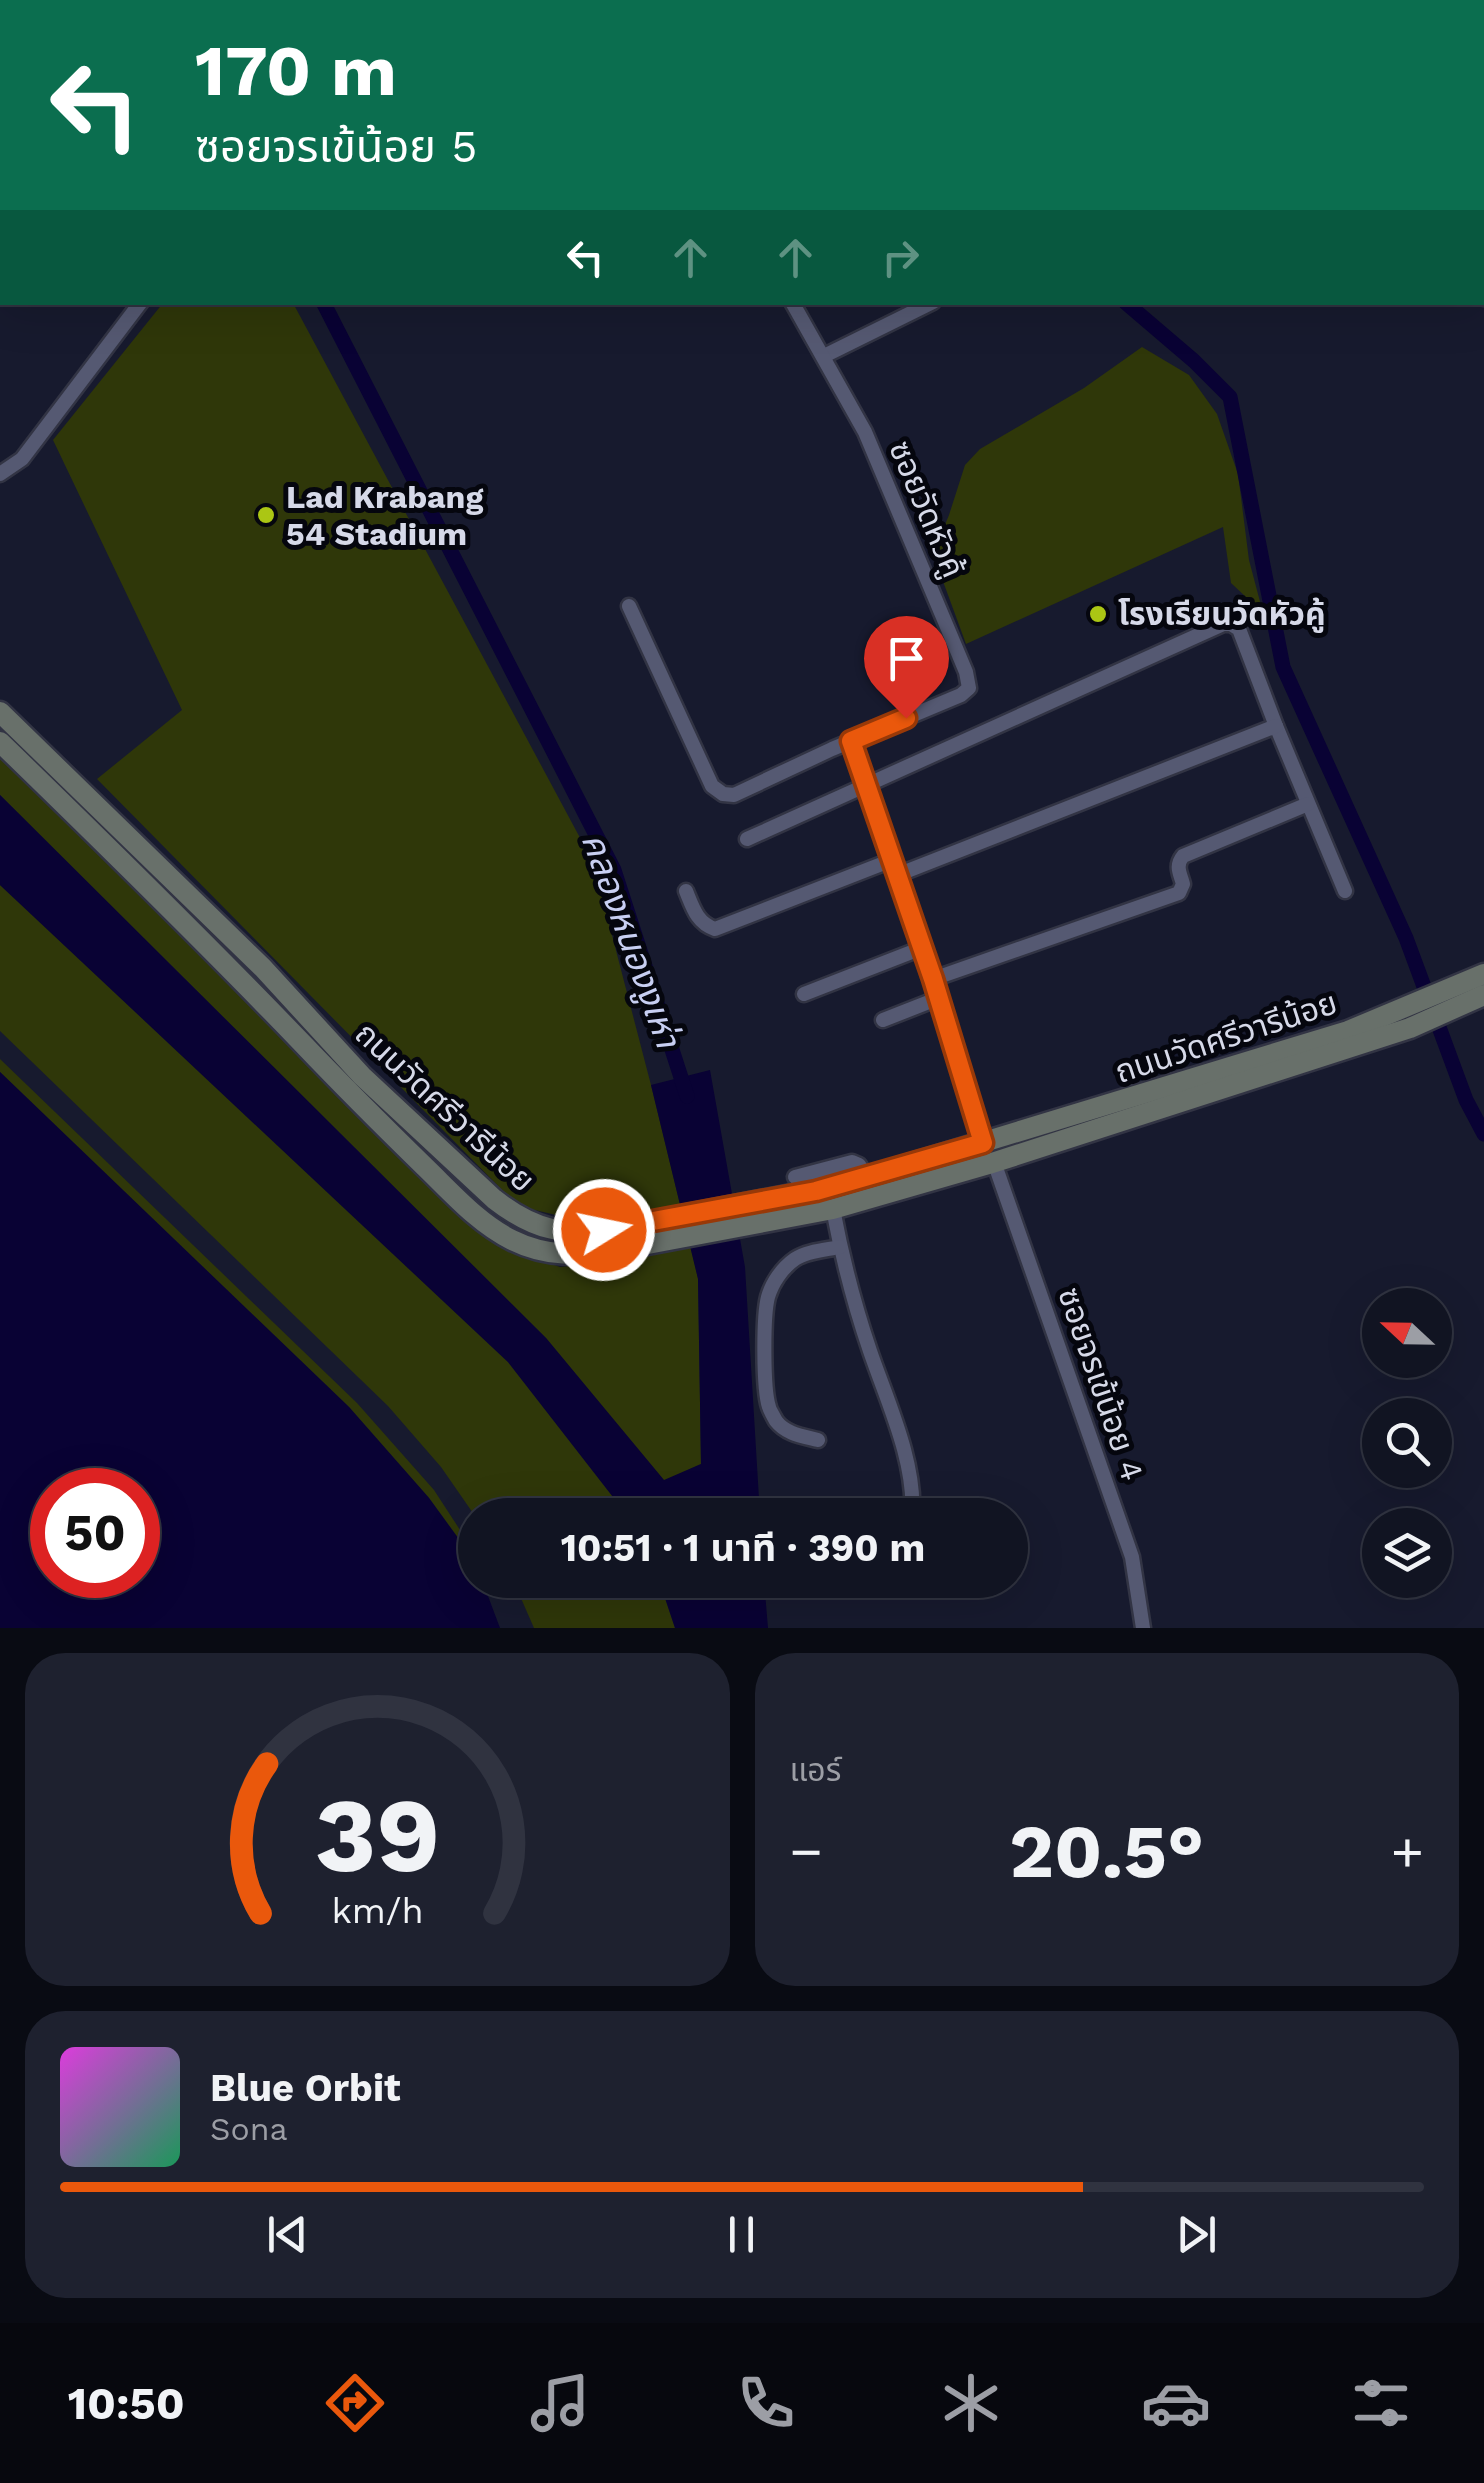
<!DOCTYPE html>
<html lang="th">
<meta charset="utf-8">
<style>
body{margin:0;font-family:"Work Sans","Noto Sans Thai",sans-serif;background:#1e212f;color:#f1f3f6;height:100vh;display:flex;flex-direction:column;font-size:38px;white-space:nowrap}
*{box-sizing:border-box;margin:0}
p{font-size:32px;color:#9c9ea5}
.icon{flex:none;width:55px;height:55px;fill:none;stroke:currentColor;stroke-width:2;stroke-linecap:round;stroke-linejoin:round}
.map{position:relative;height:1628px;overflow:hidden}
.side{display:flex;flex-direction:column;gap:25px;padding:25px;background:#090b13;flex:1}
.side>*{flex:none}
.hud{position:absolute;left:0px;top:0px;width:1485px;height:305px;box-shadow:0 10px 40px #0002,0 0 0 2px #303340;background:#0b6e4f;color:#fff;overflow:hidden}
.needle{width:65px;rotate:292deg}
.tools{position:absolute;left:1362px;top:1288px;display:grid;gap:20px}
.tools a{display:grid;place-items:center;width:90px;height:90px;border-radius:50%;background:#111422;box-shadow:0 10px 40px #0002,0 0 0 2px #303340;font-size:50px}
.speed{position:absolute;left:30px;top:1468px;display:flex;gap:20px;font-size:50px;font-weight:700;text-align:center}
.speed>*{display:grid;place-content:center;width:130px;height:130px;border-radius:50%;background:#111422;box-shadow:0 10px 40px #0002,0 0 0 2px #303340;line-height:1}
.speed .limit{border:15px solid #d22;background:#fff;color:#111}
.pin{position:absolute;display:grid;place-items:center;width:85px;height:85px;color:#fff;margin:-102px -42px;border-radius:50% 50% 50% 0;rotate:-45deg;box-shadow:0 0 10px #0007}
.pin .icon{rotate:45deg}
.me{position:absolute;width:110px;margin:-55px;rotate:80deg;stroke-linejoin:round;filter:drop-shadow(0 0 8px #0008)}
.turn{display:flex;align-items:center;gap:35px;height:210px;padding:0 30px;font-size:45px}
.turn .icon{width:130px;height:130px;stroke-width:2.5}
.turn b{display:block;font-size:70px;line-height:85px}
.lanes{display:flex;align-items:center;height:95px;padding:0 30px;background:#0003;justify-content:center;gap:50px;direction:ltr}
.lanes .off{opacity:.35}
.big{font-size:75px;font-weight:700;line-height:1.1}
.side .card{flex:1;display:flex;flex-direction:column;justify-content:center;gap:15px;min-width:0;padding:0 35px;border-radius:40px;background:#1e212f}
.side .dial{align-items:center;gap:0}
.dial svg{height:260px;overflow:visible;fill:none;stroke:#303340;stroke-width:7;stroke-linecap:round;text-anchor:middle}
.dial text{fill:#f1f3f6;stroke:none}
.song{display:flex;align-items:center;gap:30px}
.cover{width:120px;height:120px;border-radius:15px;background:linear-gradient(135deg,hsl(300 70% 55%),hsl(150 70% 35%))}
.played{height:10px;border-radius:5px;background:linear-gradient(90deg,#ea580c 75%,#303340 75%)}
.keys{display:flex;justify-content:space-around;direction:ltr}
.heat{display:flex;justify-content:space-between;align-items:center;font-size:55px;direction:ltr}
.side .tiles{flex:1;display:grid;gap:25px;grid-template-columns:1fr 1fr}
.card:last-child{grid-column:span 2}
.trip{position:absolute;left:458px;top:1498px;width:570px;height:100px;border-radius:50px;background:#111422;box-shadow:0 10px 40px #0002,0 0 0 2px #303340;font-weight:700;line-height:100px;text-align:center}
.dock{display:flex;height:160px;justify-content:space-around;align-items:center;background:#07080e;color:#9c9ea5}
.dock .icon{width:70px;height:70px}
.dock .selected{color:#ea580c}
.dock b{font-size:45px;color:#f1f3f6}
.map>svg:first-child{display:block}
.green{fill:#2f3709}
.water{fill:#090234;fill-rule:evenodd}
.lines{fill:none;stroke-linecap:round;stroke-linejoin:round}
.canal{stroke:#090234;stroke-width:15}
.river{stroke:#090234;stroke-width:28}
.street-casing{stroke:#323444;stroke-width:19}
.secondary-casing{stroke:#323444;stroke-width:25}
.street{stroke:#555972;stroke-width:14}
.secondary{stroke:#68706a;stroke-width:20}
.route-casing{stroke:#983908;stroke-width:25}
.route{stroke:#ea580c;stroke-width:18}
.poi-dot{fill:#abc614;stroke:#05060e;stroke-width:4}
.labels{text-anchor:middle;stroke-width:10;stroke-linejoin:round;paint-order:stroke}
.poi-label{font-size:32px;font-weight:bold;fill:#d6d9e8;stroke:#05060e;text-anchor:start}
.street-label{font-size:32px;fill:#d6d9e8;stroke:#05060e}
.water-label{font-size:35px;font-style:italic;fill:#c8cff2;stroke:#05060e}
</style>
<div class="map">
<svg width="1484" height="1628" viewBox="0 0 1484 1628">
<rect width="100%" height="100%" fill="#171a2e"/>
<g class="green">
<path d="M 163,303 L 293,303 L 593,862 L 651,1085 L 698,1278 L 701,1464 L 664,1481 L 546,1338 L 0,795 L 0,747 L 365,1120 L 508,1249 L 560,1267 L 619,1261 L 611,1218 L 577,1220 L 518,1206 L 97,779 L 182,710 L 53,440 Z"/>
<path d="M 1142,347 L 1189,375 L 1217,414 L 1238,474 L 1249,560 L 1263,613 L 1231,583 L 1223,527 L 966,644 L 933,554 L 949,515 L 965,465 L 980,449 L 1084,388 Z"/>
<path d="M 0,885 L 508,1362 L 627,1515 L 475,1516 L 441,1467 L 388,1406 L 0,1031 Z"/>
<path d="M 0,1059 L 357,1403 L 434,1490 L 475,1553 L 475,1561 L 429,1498 L 349,1407 L 0,1072 Z"/>
<path d="M 513,1580 L 659,1580 L 675,1628 L 534,1628 Z"/>
</g>
<g class="water">
<path d="M 0,795 L 546,1338 L 664,1480 L 701,1464 L 698,1279 L 651,1085 L 710,1070 L 745,1267 L 760,1515 L 627,1515 L 508,1362 L 0,885 Z"/>
<path d="M 0,1072 L 349,1407 L 429,1498 L 474,1560 L 475,1580 L 482,1580 L 500,1628 L 0,1628 ZM 52,1490 L 138,1490 L 138,1575 L 52,1575 Z"/>
<path d="M 659,1580 L 764,1580 L 768,1628 L 675,1628 Z"/>
</g>
<g class="lines">
<g class="canal">
<path d="M 272,2 L 273,0"/>
<path d="M 323,302 L 614,870 L 687,1096"/>
<path d="M 1125,302 L 1194,361 L 1230,397 L 1283,667 L 1406,938 L 1466,1100 L 1484,1134"/>
</g>
<g class="river">
<path d="M 1037,0 L 1039,2"/>
<path d="M 1179,2 L 1182,0"/>
</g>
<defs>
<g id="street">
<path d="M 600,0 L 601,2"/>
<path d="M 680,0 L 682,2"/>
<path d="M 764,0 L 766,2"/>
<path d="M 981,0 L 983,2"/>
<path d="M 335,2 L 335,0"/>
<path d="M 1205,2 L 1207,0"/>
<path d="M 1482,297 L 1484,298"/>
<path d="M 824,356 L 933,302"/>
<path d="M 0,474 L 22,459 L 141,302"/>
<path d="M 629,606 L 712,786 L 723,794 L 734,795 L 832,749 L 961,695 L 969,688 L 966,672 L 865,432 L 792,302"/>
<path d="M 851,741 L 933,979 L 983,1143"/>
<path d="M 747,839 L 1223,624 L 1231,624 L 1239,629 L 1276,726 L 1345,891"/>
<path d="M 897,875 L 1276,726"/>
<path d="M 686,891 C 693,908 697,923 715,929 L 892,860"/>
<path d="M 933,979 L 1179,893 L 1183,884 C 1180,873 1175,866 1183,856 L 1308,804"/>
<path d="M 804,994 L 922,948"/>
<path d="M 883,1020 L 939,998"/>
<path d="M 994,1162 L 1132,1557 L 1143,1628"/>
<path d="M 795,1177 L 852,1162 L 859,1165 L 867,1178"/>
<path d="M 833,1209 C 842,1257 854,1304 870,1351 C 887,1401 916,1462 912,1515"/>
<path d="M 818,1440 C 802,1436 786,1434 776,1421 C 775,1419 769,1409 769,1407 C 763,1389 763,1316 768,1297 C 772,1283 782,1268 795,1259 C 807,1251 825,1250 840,1247"/>
<path d="M 872,1590 L 873,1580"/>
</g>
<g id="secondary">
<path d="M 0,712 L 263,968 L 362,1076 L 494,1199 C 535,1231 564,1236 615,1229 L 843,1185 L 1348,1031 L 1484,974"/>
<path d="M 0,742 C 102,841 203,940 302,1043 C 342,1085 383,1126 425,1167 C 452,1193 478,1223 512,1240 C 546,1257 580,1256 616,1250 L 833,1209 L 989,1164 L 1410,1028 L 1484,995"/>
</g>
</defs>
<use href="#street" class="street-casing"/>
<use href="#secondary" class="secondary-casing"/>
<use href="#street" class="street"/>
<use href="#secondary" class="secondary"/>
</g>
<g class="lines">
<defs>
<path id="route" d="M 604,1230 L 816,1191 L 983,1143 L 933,979 L 851,741 L 906,718"/>
</defs>
<use href="#route" class="route-casing"/>
<use href="#route" class="route"/>
</g>
<g class="poi-dot">
<circle cx="266" cy="515" r="10"/>
<circle cx="1098" cy="614" r="10"/>
</g>
<g class="labels">
<g class="poi-label">
<text x="286" y="508">Lad Krabang<tspan x="286" dy="37">54 Stadium</tspan></text>
<text x="1118" y="625">โรงเรียนวัดหัวคู้</text>
</g>
<g class="street-label">
<text transform="translate(927 509) rotate(67)" y="11">ซอยวัดหัวคู้</text>
<text transform="translate(1226 1037) rotate(-18)" y="11">ถนนวัดศรีวารีน้อย</text>
<text transform="translate(445 1107) rotate(43)" y="11">ถนนวัดศรีวารีน้อย</text>
<text transform="translate(1101 1384) rotate(71)" y="11">ซอยจรเข้น้อย 4</text>
</g>
<g class="water-label">
<text transform="translate(631 940) rotate(70)" y="12">คลองหนองงูเห่า</text>
</g>
</g>
</svg>
<div class="tools">
<a><svg class="needle" viewBox="-14 -14 28 28"><path d="M0-13l5 13h-10z" fill="#e53935"/><path d="M0 13l5-13h-10z" fill="#9c9ea5"/></svg></a>
<a><svg class="icon" aria-label="search" viewBox="0 0 24 24"><circle cx="10" cy="10" r="6"/><path d="M15 15l6 6"/></svg></a>
<a><svg class="icon" aria-label="layers" viewBox="0 0 24 24"><path d="M12 4l9 5-9 5-9-5zM3 14l9 5 9-5"/></svg></a>
</div>
<div class="speed"><div class="limit">50</div></div>
<div class="pin" style="left:906px;top:718px;background:#d93025"><svg class="icon" aria-label="arrive" viewBox="0 0 24 24"><path d="M6 21V4h12l-3 4 3 4H6"/></svg></div>
<svg class="me" style="left:604px;top:1230px" viewBox="-20 -20 40 40"><circle r="17" fill="#ea580c" stroke="#fff" stroke-width="3"/><path d="M0-11L8 9 0 5-8 9z" fill="#fff"/></svg>
<div class="trip">10:51 · 1 นาที · 390 m</div>
<div class="hud">
<div class="turn"><svg class="icon" aria-label="left" viewBox="0 0 24 24"><path d="M17 20v-9H6M10 6l-5 5 5 5"/></svg><div><b>170 m</b>ซอยจรเข้น้อย 5</div></div>
<div class="lanes"><svg class="icon" aria-label="left" viewBox="0 0 24 24"><path d="M17 20v-9H6M10 6l-5 5 5 5"/></svg><svg class="icon off" aria-label="ahead" viewBox="0 0 24 24"><path d="M12 20V5M6 11l6-6 6 6"/></svg><svg class="icon off" aria-label="ahead" viewBox="0 0 24 24"><path d="M12 20V5M6 11l6-6 6 6"/></svg><svg class="icon off" aria-label="right" viewBox="0 0 24 24"><path d="M7 20v-9h11M14 6l5 5-5 5"/></svg></div>
</div>
</div>
<section class="side">
<div class="tiles">
<div class="card dial"><svg viewBox="0 0 100 80">
<path d="M14 69A42 42 0 1 1 86 69"/>
<path d="M14 69A42 42 0 0 1 16 23" stroke="#ea580c"/>
<text x="50" y="56" font-size="32" font-weight="700">39</text>
<text x="50" y="72" font-size="11">km/h</text>
</svg></div>
<div class="card"><p>แอร์</p>
<div class="heat"><a>−</a><b class="big">20.5°</b><a>+</a></div>
</div>
<div class="card">
<div class="song"><i class="cover"></i><div><b>Blue Orbit</b><p>Sona</p></div></div>
<div class="played"></div>
<div class="keys"><svg class="icon" aria-label="previous" viewBox="0 0 24 24"><path d="M18 5L8 12l10 7zM5 5v14"/></svg><svg class="icon" aria-label="pause" viewBox="0 0 24 24"><path d="M8 5v14M16 5v14"/></svg><svg class="icon" aria-label="next" viewBox="0 0 24 24"><path d="M6 5l10 7-10 7zM19 5v14"/></svg></div>
</div>
</div>
</section>
<nav class="dock">
<b>10:50</b>
<svg class="icon selected" aria-label="directions" viewBox="0 0 24 24"><path d="M12 3l9 9-9 9-9-9zM9 14v-3h6M13 9l2 2-2 2"/></svg>
<svg class="icon" aria-label="music" viewBox="0 0 24 24"><path d="M9 18V5l10-2v13"/><circle cx="6" cy="18" r="3"/><circle cx="16" cy="16" r="3"/></svg>
<svg class="icon" aria-label="phone" viewBox="0 0 24 24"><path d="M5 4h4l2 5-3 2q2 4 5 5l2-3 5 2v4C11 20 4 13 5 4z"/></svg>
<svg class="icon" aria-label="climate" viewBox="0 0 24 24"><path d="M12 3v18M4 7l16 10M4 17L20 7"/></svg>
<svg class="icon" aria-label="car" viewBox="0 0 24 24"><path d="M5 17H2v-5l4-1 3-4h7l3 4 3 1v5h-3M9 17h6M6 11h13"/><circle cx="7" cy="17" r="2"/><circle cx="17" cy="17" r="2"/></svg>
<svg class="icon" aria-label="filters" viewBox="0 0 24 24"><path d="M4 7h16M4 17h16"/><circle cx="9" cy="7" r="2"/><circle cx="15" cy="17" r="2"/></svg>
</nav>
